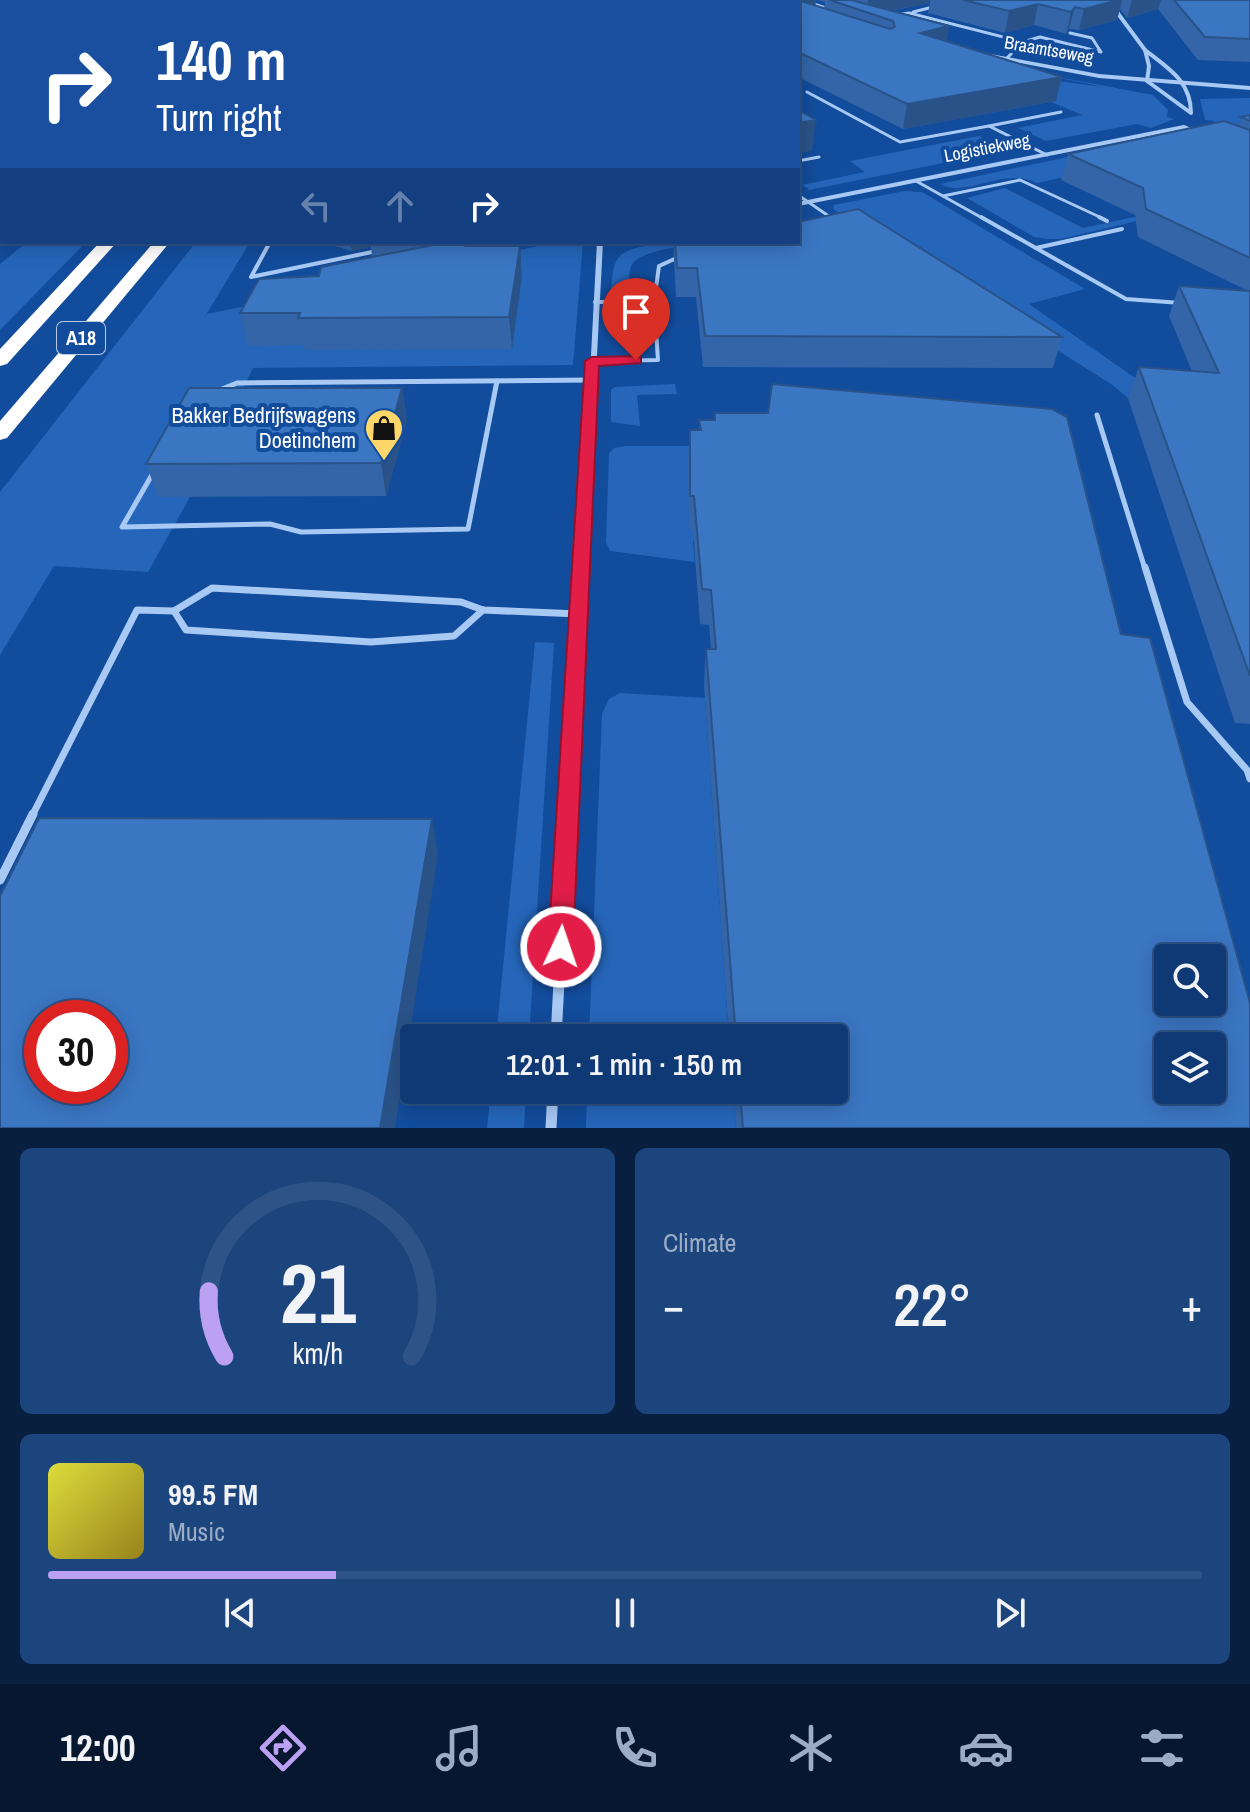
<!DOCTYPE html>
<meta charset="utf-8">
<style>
body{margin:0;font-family:"Archivo Narrow",sans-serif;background:#1c447d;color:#f1f3f6;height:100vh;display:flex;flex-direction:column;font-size:30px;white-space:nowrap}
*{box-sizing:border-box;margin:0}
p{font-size:26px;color:#9bacc5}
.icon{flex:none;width:44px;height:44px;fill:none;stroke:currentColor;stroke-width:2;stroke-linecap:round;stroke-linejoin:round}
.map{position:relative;height:1128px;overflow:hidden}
.sheet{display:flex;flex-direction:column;gap:20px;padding:20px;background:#081f40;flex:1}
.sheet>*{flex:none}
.hud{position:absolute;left:0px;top:0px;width:800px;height:244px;box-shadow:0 4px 20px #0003,0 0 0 2px #2e5387;background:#1a4fa0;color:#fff;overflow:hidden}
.buttons{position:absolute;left:1154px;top:944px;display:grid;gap:16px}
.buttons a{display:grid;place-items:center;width:72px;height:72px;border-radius:8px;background:#0e3975;box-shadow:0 4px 20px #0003,0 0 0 2px #2e5387;font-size:40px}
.speed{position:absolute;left:24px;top:1000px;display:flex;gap:16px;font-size:40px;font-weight:700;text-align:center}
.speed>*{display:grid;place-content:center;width:104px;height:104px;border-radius:50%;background:#0e3975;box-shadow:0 4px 20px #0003,0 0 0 2px #2e5387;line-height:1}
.speed .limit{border:12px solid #d22;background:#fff;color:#111}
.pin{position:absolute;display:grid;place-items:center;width:68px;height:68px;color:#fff;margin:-82px -34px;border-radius:50% 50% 50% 0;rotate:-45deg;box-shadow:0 0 8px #0007}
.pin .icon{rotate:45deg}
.me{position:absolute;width:88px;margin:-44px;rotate:3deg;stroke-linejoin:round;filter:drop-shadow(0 0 6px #0008)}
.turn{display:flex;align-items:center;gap:28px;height:168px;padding:0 24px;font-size:36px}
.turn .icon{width:104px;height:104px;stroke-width:2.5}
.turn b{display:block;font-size:56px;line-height:68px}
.lanes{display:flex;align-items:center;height:76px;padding:0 24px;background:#0003;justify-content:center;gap:40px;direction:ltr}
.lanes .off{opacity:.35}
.big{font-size:60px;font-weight:600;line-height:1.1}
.sheet .card{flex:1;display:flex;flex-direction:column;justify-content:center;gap:12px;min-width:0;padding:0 28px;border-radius:12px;background:#1c447d}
.sheet .dial{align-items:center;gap:0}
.dial svg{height:208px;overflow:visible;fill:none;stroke:#2e5387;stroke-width:7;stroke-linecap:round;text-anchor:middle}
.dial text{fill:#f1f3f6;stroke:none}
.song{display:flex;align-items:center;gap:24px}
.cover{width:96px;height:96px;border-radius:12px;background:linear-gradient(135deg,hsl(60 70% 55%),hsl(50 70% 35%))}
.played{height:8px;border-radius:4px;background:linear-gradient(90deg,#bca0f2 25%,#2e5387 25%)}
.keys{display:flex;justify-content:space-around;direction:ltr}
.heat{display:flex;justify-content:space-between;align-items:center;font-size:44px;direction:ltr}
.sheet .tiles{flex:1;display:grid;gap:20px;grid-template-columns:1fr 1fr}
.card:last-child{grid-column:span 2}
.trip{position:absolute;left:400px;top:1024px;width:448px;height:80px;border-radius:8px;background:#0e3975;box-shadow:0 4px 20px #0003,0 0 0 2px #2e5387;font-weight:600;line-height:80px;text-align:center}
.menu{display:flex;height:128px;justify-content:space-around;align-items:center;background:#06172f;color:#9bacc5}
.menu .icon{width:56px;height:56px}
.menu .on{color:#bca0f2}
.menu b{font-size:36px;color:#f1f3f6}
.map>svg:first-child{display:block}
.green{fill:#2566ba}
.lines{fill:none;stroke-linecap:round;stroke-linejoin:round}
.service-far4{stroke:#a7c9f4;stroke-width:3}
.service-far3{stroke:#a7c9f4;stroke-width:4}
.service-far2{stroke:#a7c9f4;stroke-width:5}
.service-far1{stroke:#a7c9f4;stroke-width:7}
.service{stroke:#a7c9f4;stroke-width:9}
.minor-far4{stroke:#a7c9f4;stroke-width:4}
.minor-far3{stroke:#a7c9f4;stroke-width:6}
.minor-far2{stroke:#a7c9f4;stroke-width:7}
.minor-far1{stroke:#a7c9f4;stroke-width:9}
.minor{stroke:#a7c9f4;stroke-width:11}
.tertiary{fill:#a7c9f4;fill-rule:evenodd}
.motorway{fill:#fff;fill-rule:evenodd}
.wall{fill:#3365a8}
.shaded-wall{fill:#295388}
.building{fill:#3b76c3;stroke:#295388;stroke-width:2;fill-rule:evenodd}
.route{fill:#e11d48;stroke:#92132f;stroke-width:2}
.labels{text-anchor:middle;stroke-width:8;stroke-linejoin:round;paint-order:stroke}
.far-street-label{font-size:18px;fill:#fff;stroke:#124c9c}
.shield{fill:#124c9c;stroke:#b8c9e1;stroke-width:2}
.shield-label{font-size:20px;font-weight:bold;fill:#fff}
.poi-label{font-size:22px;fill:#fff;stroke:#124c9c;text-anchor:end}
</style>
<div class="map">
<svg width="1250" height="1128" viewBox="0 0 1250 1128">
<rect width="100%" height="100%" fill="#124c9c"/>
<g class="green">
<path d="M 1016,69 L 1153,95 L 1168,110 L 1167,117 L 1174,119 L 1151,128 L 1137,124 L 1046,141 L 1018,128 L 1082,115 L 1044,99 L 1027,77 L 1104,87 Z"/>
<path d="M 1250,98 L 1250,122 L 1215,130 L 1212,126 L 1214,121 L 1205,120 L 1200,99 Z"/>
<path d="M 979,136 L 1008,150 L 804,191 L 809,189 L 802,185 L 865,172 L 850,161 Z"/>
<path d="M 1167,136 L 1158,157 L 1037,183 C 1002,166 967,199 940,184 Z"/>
<path d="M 1005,188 L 1083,228 L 1134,217 L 1141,220 L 1061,239 L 1047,239 L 1034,237 L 967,198 Z"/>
<path d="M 904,191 L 922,192 L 1085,289 L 1029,304 L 1144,384 L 1250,409 L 1128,398 L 1111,384 L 833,209 L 834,205 Z"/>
<path d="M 27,242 L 86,242 L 0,330 L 0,264 Z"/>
<path d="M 196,242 L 250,242 L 203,320 L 207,314 L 558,242 L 583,242 L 573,365 L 253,368 L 190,497 L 148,572 L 54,566 L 0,655 L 0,492 Z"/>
<path d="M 663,242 L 703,242 C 688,245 637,251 631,266 C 628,274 630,288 630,298 L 611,294 C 613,247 621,252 663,242 Z"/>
<path d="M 675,384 L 677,394 L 637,395 L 640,426 L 611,422 L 611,390 L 615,387 Z"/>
<path d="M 626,446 L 713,446 L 689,530 L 699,530 L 693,542 L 695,562 L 610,551 L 606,542 L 609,453 L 614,448 Z"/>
<path d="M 535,642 L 554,643 L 529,1038 L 496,1038 Z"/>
<path d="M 620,693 L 705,698 L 729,1038 L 589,1038 L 602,714 L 609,699 Z"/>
<path d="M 491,1090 L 526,1090 L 524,1128 L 487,1128 Z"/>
<path d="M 587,1090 L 733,1090 L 736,1128 L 586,1128 Z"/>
</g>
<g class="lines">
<g class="service-far4">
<path d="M 913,12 L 937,6"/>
<path d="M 896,15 L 909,13 L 1023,42 L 1006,59"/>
<path d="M 1023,42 L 1040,37 L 1101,52 L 1092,38 L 1070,33"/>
<path d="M 807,92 L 900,142 L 989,126 L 1047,155"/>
<path d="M 989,126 L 1061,112"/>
<path d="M 798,161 L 819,157"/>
<path d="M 916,181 L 984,219"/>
<path d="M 798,195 L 833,219"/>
<path d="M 943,196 L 1020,180 L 1104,219"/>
</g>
<g class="service-far3">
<path d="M 981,217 L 1126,299 L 1181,303"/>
<path d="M 1099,217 L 1107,221"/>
<path d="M 270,242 L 251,277 L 377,251"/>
<path d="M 1036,248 L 1122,229"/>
<path d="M 595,302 L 654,302"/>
<path d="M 592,361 L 658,360 L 654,302 L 659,266 L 681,256"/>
</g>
<g class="service-far2">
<path d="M 217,391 L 237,383 L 591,380"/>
<path d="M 1097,415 L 1145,569"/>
<path d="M 153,473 L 122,527 L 270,524 L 301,532 L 468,529 L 497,381"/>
</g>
<g class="service-far1">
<path d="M 1145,567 L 1187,702 L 1247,770 L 1250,779"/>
<path d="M 174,611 L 186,630 L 371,642 L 454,636 L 483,610"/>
<path d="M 32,816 L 137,610 L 174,611 L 212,588 L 461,602 L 483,610 L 579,614"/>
</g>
<path class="service" d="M 0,880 L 33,814"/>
<g class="minor-far4">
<path d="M 1108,0 L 1145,50"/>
<path d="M 1145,50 C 1168,68 1191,81 1191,113 L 1147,81 L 1149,66 Z"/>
<path d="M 798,204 L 1184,127 L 1193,131"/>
</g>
<path class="minor-far3" d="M 593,374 L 600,242"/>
<path class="minor-far2" d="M 582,569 L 593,372"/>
<path class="minor-far1" d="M 568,816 L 582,567"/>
<g class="minor">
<path d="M 556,1038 L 568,814"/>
<path d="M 551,1128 L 553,1090"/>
</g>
<g class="tertiary">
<path d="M 798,0 L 807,0 L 845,13 L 840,14 Z"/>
<path d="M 985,53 L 1099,74 L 1250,86 L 1250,90 L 1099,78 L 983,56 Z"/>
</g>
<g class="motorway">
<path d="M 362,0 L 372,0 L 361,2 Z"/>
<path d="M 100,242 L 117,242 L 7,364 L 0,366 L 0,349 Z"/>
<path d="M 154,242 L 170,242 L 7,438 L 0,440 L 0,421 Z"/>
</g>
</g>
<g class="wall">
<path d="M 419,0 L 816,0 L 815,6 L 824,9 L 825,2 L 817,0 L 1250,0 L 1250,62 L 1198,60 L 1158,9 L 1127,18 L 1120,9 L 1117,20 L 1079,30 L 1069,29 L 1066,34 L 1034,25 L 1005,33 L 928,13 L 930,3 L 891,11 L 947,41 L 1062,77 L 1056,101 L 903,129 L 798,77 L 798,2 L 417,2 Z"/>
<path d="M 1250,115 L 1250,724 L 1235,723 L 1128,398 L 1139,367 L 1192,371 L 1169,316 L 1179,286 L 1248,291 L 1138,237 L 1135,215 L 1061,180 L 1068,154 L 1238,126 L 1241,117 Z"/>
<path d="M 321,242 L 462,242 L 465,246 L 522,276 L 512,349 L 305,350 L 304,345 L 248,346 L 240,313 L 319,276 L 372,257 L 371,247 L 352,251 Z"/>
<path d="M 673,242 L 1062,337 L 1053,368 L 703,367 L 696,297 L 676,297 Z"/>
<path d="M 402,388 L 407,420 L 386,496 L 158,497 L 146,464 Z"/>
<path d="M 715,413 L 1121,634 L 1250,1128 L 736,1128 L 733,1090 L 834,1090 L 834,1038 L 729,1038 L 704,684 L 706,649 L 711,649 L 709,625 L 700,624 L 693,530 L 689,530 L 688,463 L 690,430 L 699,430 L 699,420 L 715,420 Z"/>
</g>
<g class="shaded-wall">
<path d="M 795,0 L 816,0 L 815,10 Z"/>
<path d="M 868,0 L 930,0 L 930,3 L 872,14 L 867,12 Z"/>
<path d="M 1119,0 L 1122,0 L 1117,20 L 1079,30 L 1084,9 Z"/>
<path d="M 1132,0 L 1161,0 L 1158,9 L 1127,18 Z"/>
<path d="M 1038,4 L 1034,25 L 1005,33 L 1009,11 Z"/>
<path d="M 1075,7 L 1069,29 L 1066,34 L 1071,12 Z"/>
<path d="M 949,26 L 946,48 L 920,33 Z"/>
<path d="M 1062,77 L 1056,101 L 903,129 L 907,104 Z"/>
<path d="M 816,120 L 812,151 L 798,153 L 798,123 Z"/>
<path d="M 350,242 L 370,242 L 371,247 L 352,251 Z"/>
<path d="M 520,246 L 522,276 L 512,349 L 509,317 Z"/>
<path d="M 402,388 L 407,420 L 386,496 L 381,463 Z"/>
<path d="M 432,819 L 438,854 L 395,1128 L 380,1128 Z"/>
</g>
<g class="building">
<path d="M 419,0 L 661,0 L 660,2 L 417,2 Z"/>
<path d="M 687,0 L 798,0 L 890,29 L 895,27 L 893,21 L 830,0 L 851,0 L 949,26 L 920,33 L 1062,77 L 907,104 L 798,52 L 798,2 L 691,2 Z"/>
<path d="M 963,0 L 1119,0 L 1084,9 L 1075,7 L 1071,12 L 1038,4 L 1009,11 Z"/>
<path d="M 1174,0 L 1250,0 L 1250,39 L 1205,37 Z"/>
<path d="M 798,110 L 816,120 L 798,123 Z"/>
<path d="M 1250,115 L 1250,121 L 1241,117 Z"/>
<path d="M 1224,121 L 1250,130 L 1250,258 L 1146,209 L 1143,188 L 1068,154 Z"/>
<path d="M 858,209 L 1062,337 L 705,336 L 697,268 L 677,268 L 675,242 L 798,242 L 798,222 Z"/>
<path d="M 421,242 L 462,242 L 465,246 L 520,246 L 509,317 L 298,318 L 300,313 L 240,313 L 259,279 L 319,276 L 321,267 L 433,245 Z"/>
<path d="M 1179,286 L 1250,291 L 1250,676 L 1139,367 L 1219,373 Z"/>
<path d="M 772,384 L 1052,409 L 1067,417 L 1121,634 L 1150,638 L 1250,1003 L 1250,1128 L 743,1128 L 740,1090 L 834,1090 L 834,1038 L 736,1038 L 706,649 L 716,649 L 711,590 L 702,589 L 694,496 L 690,496 L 690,430 L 701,430 L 699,420 L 715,420 L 715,413 L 768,413 ZM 1168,958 L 1212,958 L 1212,1002 L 1168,1002 ZM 1168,1046 L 1212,1046 L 1212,1090 L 1168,1090 Z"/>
<path d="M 189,388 L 402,388 L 381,463 L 146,464 Z"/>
<path d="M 39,818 L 432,819 L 380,1128 L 0,1128 L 0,896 ZM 42,1018 L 110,1018 L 110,1086 L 42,1086 Z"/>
</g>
<path class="route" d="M 636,356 L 641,357 L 641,363 L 599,366 L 573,947 L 570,955 L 561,959 L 552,955 L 548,947 L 585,361 L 592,357 Z"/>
<defs>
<symbol id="shop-pin" viewBox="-11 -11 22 30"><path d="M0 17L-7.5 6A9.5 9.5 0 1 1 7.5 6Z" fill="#ffd66a" stroke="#124c9c"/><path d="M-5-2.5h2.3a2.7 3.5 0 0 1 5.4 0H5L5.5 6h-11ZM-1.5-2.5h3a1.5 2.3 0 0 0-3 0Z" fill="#111"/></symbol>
</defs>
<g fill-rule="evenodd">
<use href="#shop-pin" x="362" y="406" width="44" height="60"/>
</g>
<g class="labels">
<g class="far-street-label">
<text transform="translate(1049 50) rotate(10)" y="6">Braamtseweg</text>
<text transform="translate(987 148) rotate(-11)" y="6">Logistiekweg</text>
</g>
<rect class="shield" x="57" y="322" width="48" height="32" rx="6"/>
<g class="shield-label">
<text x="81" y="345">A18</text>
</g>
<g class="poi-label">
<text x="356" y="423">Bakker Bedrijfswagens<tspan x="356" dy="25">Doetinchem</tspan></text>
</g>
</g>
</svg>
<div class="buttons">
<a><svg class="icon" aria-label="search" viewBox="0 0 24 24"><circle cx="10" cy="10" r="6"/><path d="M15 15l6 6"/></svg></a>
<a><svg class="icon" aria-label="layers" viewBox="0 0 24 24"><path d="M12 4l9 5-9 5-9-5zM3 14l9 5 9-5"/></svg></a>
</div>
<div class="speed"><div class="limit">30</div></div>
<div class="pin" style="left:636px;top:360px;background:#d93025"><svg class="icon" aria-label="arrive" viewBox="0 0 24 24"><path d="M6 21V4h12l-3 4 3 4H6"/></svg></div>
<svg class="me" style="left:561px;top:947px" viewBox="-20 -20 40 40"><circle r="17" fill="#e11d48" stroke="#fff" stroke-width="3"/><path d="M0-11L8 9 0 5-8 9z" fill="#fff"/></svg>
<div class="trip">12:01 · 1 min · 150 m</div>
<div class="hud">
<div class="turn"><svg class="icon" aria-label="right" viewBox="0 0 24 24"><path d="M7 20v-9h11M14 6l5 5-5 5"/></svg><div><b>140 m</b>Turn right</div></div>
<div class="lanes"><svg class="icon off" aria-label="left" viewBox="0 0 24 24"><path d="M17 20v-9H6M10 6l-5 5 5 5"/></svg><svg class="icon off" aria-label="ahead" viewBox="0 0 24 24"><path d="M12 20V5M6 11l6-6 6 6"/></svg><svg class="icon" aria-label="right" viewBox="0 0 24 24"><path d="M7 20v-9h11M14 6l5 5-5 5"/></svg></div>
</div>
</div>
<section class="sheet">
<div class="tiles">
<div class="card dial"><svg viewBox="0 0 100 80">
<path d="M14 69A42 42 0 1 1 86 69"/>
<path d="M14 69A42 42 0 0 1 8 44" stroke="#bca0f2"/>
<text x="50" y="56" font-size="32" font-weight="700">21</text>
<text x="50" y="72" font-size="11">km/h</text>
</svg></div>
<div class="card"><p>Climate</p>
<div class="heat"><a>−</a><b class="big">22°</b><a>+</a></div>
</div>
<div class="card">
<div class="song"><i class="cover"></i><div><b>99.5 FM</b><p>Music</p></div></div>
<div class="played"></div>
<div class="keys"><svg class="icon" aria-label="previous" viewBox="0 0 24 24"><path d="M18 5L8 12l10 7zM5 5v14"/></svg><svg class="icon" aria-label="pause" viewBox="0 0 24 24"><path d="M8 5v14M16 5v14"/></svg><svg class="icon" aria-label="next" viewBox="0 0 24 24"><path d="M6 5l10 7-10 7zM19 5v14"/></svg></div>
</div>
</div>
</section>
<nav class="menu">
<b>12:00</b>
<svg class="icon on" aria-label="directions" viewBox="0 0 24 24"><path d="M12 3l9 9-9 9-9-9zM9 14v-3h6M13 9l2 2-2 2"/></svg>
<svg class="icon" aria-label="music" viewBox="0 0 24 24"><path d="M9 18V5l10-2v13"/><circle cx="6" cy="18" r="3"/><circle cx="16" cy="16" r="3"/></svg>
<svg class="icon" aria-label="phone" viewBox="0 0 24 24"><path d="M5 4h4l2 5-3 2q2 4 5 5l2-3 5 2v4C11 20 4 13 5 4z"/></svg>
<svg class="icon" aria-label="climate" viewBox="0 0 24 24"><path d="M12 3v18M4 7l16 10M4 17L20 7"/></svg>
<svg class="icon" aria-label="car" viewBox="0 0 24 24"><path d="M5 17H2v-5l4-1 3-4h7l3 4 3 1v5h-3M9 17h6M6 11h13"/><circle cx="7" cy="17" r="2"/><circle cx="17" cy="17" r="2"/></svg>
<svg class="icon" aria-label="filters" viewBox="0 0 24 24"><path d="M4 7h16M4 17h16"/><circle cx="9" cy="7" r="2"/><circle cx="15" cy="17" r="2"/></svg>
</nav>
